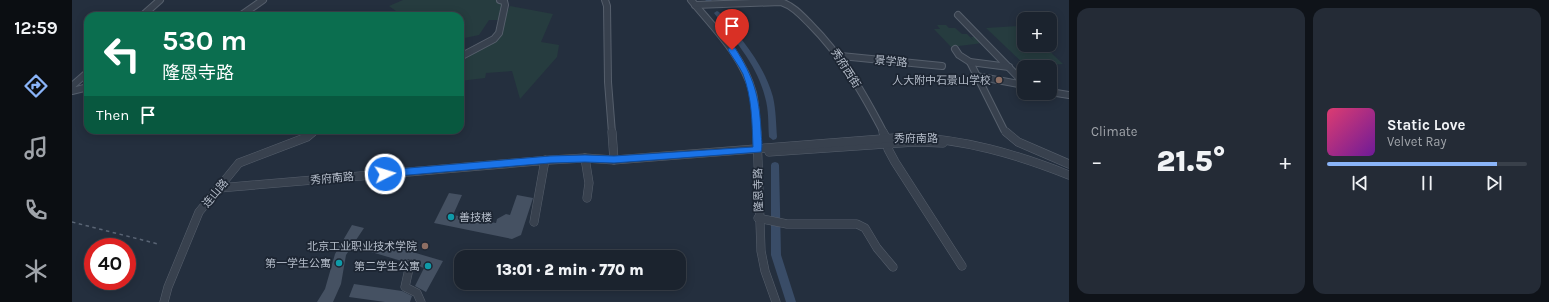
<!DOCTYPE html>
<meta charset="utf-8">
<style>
body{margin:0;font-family:Karla,"Noto Sans SC",sans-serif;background:#242b36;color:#f1f3f6;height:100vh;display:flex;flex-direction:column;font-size:15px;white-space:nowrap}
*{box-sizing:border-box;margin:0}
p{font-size:13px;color:#a0a4aa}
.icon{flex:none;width:22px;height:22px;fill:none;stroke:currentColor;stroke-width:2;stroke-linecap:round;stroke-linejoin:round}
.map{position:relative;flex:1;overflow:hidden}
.panel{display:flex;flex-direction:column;gap:8px;padding:8px;background:#0f1319;width:480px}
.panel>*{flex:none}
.banner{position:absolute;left:12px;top:12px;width:380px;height:122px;border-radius:12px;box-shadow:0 2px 10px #0003,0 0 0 1px #39404a;background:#0b6e4f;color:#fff;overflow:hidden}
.buttons{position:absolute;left:945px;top:12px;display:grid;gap:8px}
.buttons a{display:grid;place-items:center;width:40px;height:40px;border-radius:8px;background:#1b232e;box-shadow:0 2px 10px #0003,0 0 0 1px #39404a;font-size:20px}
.speed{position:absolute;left:12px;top:238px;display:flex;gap:8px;font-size:20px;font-weight:700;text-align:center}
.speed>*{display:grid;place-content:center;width:52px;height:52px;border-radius:50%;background:#1b232e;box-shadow:0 2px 10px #0003,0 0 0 1px #39404a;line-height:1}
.speed .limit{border:6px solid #d22;background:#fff;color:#111}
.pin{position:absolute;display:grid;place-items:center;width:34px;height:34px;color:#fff;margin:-41px -17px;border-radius:50% 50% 50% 0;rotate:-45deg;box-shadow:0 0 4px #0007}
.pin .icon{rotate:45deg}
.me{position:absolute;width:44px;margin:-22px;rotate:85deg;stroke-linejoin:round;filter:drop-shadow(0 0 3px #0008)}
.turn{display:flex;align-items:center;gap:14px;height:84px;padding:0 12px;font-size:18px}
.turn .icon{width:52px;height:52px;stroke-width:2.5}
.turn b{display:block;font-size:28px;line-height:34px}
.then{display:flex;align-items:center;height:38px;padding:0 12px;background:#0003;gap:8px;font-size:15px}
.big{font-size:30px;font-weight:800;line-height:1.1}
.panel .tile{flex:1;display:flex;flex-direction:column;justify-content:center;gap:6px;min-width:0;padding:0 14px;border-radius:12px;background:#242b36}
.song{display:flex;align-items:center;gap:12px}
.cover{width:48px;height:48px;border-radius:6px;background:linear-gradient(135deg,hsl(340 70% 55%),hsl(280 70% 35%))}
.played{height:4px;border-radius:2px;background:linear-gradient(90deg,#8ab4f8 85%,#39404a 85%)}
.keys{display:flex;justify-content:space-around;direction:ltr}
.heat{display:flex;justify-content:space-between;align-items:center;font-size:22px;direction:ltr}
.panel .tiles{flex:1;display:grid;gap:8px;grid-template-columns:repeat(2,1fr)}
.trip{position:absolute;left:382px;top:250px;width:232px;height:40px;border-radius:12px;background:#1b232e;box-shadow:0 2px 10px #0003,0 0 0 1px #39404a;font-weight:800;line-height:40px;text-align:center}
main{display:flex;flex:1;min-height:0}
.tab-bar{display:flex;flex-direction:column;width:72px;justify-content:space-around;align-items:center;background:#0b0e12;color:#a0a4aa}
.tab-bar .icon{width:28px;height:28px}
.tab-bar .active{color:#8ab4f8}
.tab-bar b{font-size:18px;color:#f1f3f6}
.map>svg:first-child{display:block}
.green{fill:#263c3f}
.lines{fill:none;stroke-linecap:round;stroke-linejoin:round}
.river{fill:#394c67;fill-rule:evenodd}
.building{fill:#455162}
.minor-far1-casing{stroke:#565f6c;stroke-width:8}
.minor-casing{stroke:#565f6c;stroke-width:9}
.minor-far1{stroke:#38414e;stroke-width:6}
.minor{stroke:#38414e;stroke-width:8}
.rail{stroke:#5a6575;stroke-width:1.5;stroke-dasharray:3.5 3.5;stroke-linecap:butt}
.route{fill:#1a73e8;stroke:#114b97}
.education-dot{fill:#8d6e63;stroke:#1d2633;stroke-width:1.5}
.culture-dot{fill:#0f9aa8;stroke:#1d2633;stroke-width:1.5}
.labels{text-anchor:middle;stroke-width:3.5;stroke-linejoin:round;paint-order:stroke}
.street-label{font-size:11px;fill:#b4bcc9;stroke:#1d2633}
.poi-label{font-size:11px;fill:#b4bcc9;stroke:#1d2633;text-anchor:end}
</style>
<main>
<nav class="tab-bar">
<b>12:59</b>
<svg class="icon active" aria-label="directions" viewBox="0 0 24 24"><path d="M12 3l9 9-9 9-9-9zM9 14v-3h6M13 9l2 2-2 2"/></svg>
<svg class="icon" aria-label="music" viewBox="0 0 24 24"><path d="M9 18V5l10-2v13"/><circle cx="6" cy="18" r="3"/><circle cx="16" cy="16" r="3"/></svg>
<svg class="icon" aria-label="phone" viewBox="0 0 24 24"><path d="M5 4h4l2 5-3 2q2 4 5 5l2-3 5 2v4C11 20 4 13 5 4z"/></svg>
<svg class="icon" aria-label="climate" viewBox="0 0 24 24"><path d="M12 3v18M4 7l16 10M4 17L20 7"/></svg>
</nav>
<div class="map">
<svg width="997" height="302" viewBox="0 0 997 302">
<rect width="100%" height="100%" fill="#242f3e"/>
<g class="green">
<path d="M 331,0 L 424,0 L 431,5 L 428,20 L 417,20 L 407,35 L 388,39 L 388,16 L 314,16 L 324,11 L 317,6 Z"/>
<path d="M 438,6 L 481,14 L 469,42 L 487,45 L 485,57 L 448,99 L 440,71 L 414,73 L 413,78 L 388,81 L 388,88 L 388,60 L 421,43 Z"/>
<path d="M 865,25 L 874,25 L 877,28 L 883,28 L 890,34 L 895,34 L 902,41 L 899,37 L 905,37 L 911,43 L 879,47 L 862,29 L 868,29 Z"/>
<path d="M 948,26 L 952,28 L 952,45 L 971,45 L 991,64 L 954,66 L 914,28 Z"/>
</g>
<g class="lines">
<g class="river">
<path d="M 633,0 L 639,0 L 640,1 L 637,3 Z"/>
<path d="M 645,11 L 647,12 C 669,38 692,64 701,97 C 704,110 704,124 705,137 L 704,139 L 701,140 L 697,137 C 696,124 697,110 693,97 C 685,64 662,40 642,13 Z"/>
<path d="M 703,162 L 706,163 L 707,165 L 709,255 L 724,302 L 714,302 L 699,255 L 699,165 L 700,163 Z"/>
</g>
</g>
<g class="building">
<path d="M 377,193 L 390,195 L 381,215 L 424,223 L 425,219 L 434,214 L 438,215 L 445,195 L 461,198 L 449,235 L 440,239 L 362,223 Z"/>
<path d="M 280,225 L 292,228 L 274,255 L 269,284 L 261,302 L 245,302 L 253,289 L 263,254 Z"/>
<path d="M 303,241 L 371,261 L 354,292 L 343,286 L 352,268 L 343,265 L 343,262 L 339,259 L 336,259 L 333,262 L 296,251 Z"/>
<path d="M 282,284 L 330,291 L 340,296 L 338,302 L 313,302 L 277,297 Z"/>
</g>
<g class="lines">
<defs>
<g id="minor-far1">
<path d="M 533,0 L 535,6 L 536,82 L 540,133"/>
<path d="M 619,0 C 642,28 671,56 681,93 C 684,106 684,119 685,133"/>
<path d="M 623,5 L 709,2 C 721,6 729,15 738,24 C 770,56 791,93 812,133"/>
<path d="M 886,15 L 952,83"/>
<path d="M 70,16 L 88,0"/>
<path d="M 168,16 L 191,0"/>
<path d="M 883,49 L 887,55 L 898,62 L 932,130 L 935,133"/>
<path d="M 769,56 L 870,66"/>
<path d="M 388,57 L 422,39 L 427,33 L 433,5 L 432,1 L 428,0"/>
<path d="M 898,62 L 937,67"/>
<path d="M 904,76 L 952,85"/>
<path d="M 0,86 L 16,72"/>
<path d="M 0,91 L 16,87"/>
<path d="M 978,92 L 997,95"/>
<path d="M 240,133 L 243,130"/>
</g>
<g id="minor">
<path d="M 540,132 L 542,160"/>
<path d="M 685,132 L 689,251 L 693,271 L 704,302"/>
<path d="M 811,132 L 818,144 L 816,149 L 823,162 L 890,266"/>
<path d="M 934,132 L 946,142 L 997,164"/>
<path d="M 697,152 L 843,142 L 871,143"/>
<path d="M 513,158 L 517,183 L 515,198"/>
<path d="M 147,188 L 478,160 L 513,158 L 542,160 L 835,137 C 892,139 944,154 997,175"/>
<path d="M 686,218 L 715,224 L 785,224 L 793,228 L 805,248 L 821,267"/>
<path d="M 462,222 L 473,160"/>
<path d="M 338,264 L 333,287 L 345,293 L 349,302"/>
<path d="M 92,302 L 96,287 L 127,212 L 167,163 L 235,137 L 241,132"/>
</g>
</defs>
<use href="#minor-far1" class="minor-far1-casing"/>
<use href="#minor" class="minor-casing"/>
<use href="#minor-far1" class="minor-far1"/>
<use href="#minor" class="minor"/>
<path class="rail" d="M 0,222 L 86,244"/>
</g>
<path class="route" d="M 657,48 L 663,48 C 682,78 687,95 689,130 C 689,137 691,146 689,152 L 542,163 L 513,162 L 478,163 L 313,177 L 309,174 L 313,170 L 478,156 L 513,155 L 542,156 L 681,147 C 680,122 680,98 671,74 C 667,66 661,58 656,50 Z"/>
<g class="education-dot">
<circle cx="927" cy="80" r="4"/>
<circle cx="353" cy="246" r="4"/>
</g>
<g class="culture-dot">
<circle cx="379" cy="217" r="4"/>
<circle cx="267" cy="263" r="4"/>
<circle cx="356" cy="266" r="4"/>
</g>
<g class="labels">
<g class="street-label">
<text transform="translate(819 61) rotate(5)" y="4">景学路</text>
<text transform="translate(774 68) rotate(57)" y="4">秀府西街</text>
<text x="844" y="142">秀府南路</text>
<text transform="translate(260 178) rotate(-5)" y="4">秀府南路</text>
<text transform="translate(686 190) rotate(-91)" y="4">隆恩寺路</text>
<text transform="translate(143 193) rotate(-50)" y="4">连山路</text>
</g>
<g class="poi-label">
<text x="919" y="84">人大附中石景山学校</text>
<text x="387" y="221" text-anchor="start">善技楼</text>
<text x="345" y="250">北京工业职业技术学院</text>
<text x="259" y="267">第一学生公寓</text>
<text x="348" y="270">第二学生公寓</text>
</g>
</g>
</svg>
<div class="buttons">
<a>+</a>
<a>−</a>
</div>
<div class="speed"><div class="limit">40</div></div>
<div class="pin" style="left:660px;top:50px;background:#d93025"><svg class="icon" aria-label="arrive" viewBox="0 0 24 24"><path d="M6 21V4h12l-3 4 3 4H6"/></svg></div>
<svg class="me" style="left:313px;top:174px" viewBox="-20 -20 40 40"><circle r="17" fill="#1a73e8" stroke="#fff" stroke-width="3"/><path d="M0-11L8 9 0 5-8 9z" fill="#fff"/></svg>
<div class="trip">13:01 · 2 min · 770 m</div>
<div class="banner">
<div class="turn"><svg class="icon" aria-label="left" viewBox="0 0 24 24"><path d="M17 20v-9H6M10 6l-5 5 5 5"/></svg><div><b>530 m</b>隆恩寺路</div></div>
<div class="then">Then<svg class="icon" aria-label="arrive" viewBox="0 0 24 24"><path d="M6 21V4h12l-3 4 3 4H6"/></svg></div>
</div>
</div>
<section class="panel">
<div class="tiles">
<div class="tile"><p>Climate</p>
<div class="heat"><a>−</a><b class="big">21.5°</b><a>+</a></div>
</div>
<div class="tile">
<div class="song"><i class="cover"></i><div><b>Static Love</b><p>Velvet Ray</p></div></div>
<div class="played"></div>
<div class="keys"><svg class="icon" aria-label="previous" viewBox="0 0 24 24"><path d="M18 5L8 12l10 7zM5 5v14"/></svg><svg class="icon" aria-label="pause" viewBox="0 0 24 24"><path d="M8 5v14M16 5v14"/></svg><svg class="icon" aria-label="next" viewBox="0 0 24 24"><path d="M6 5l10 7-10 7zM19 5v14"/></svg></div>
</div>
</div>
</section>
</main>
